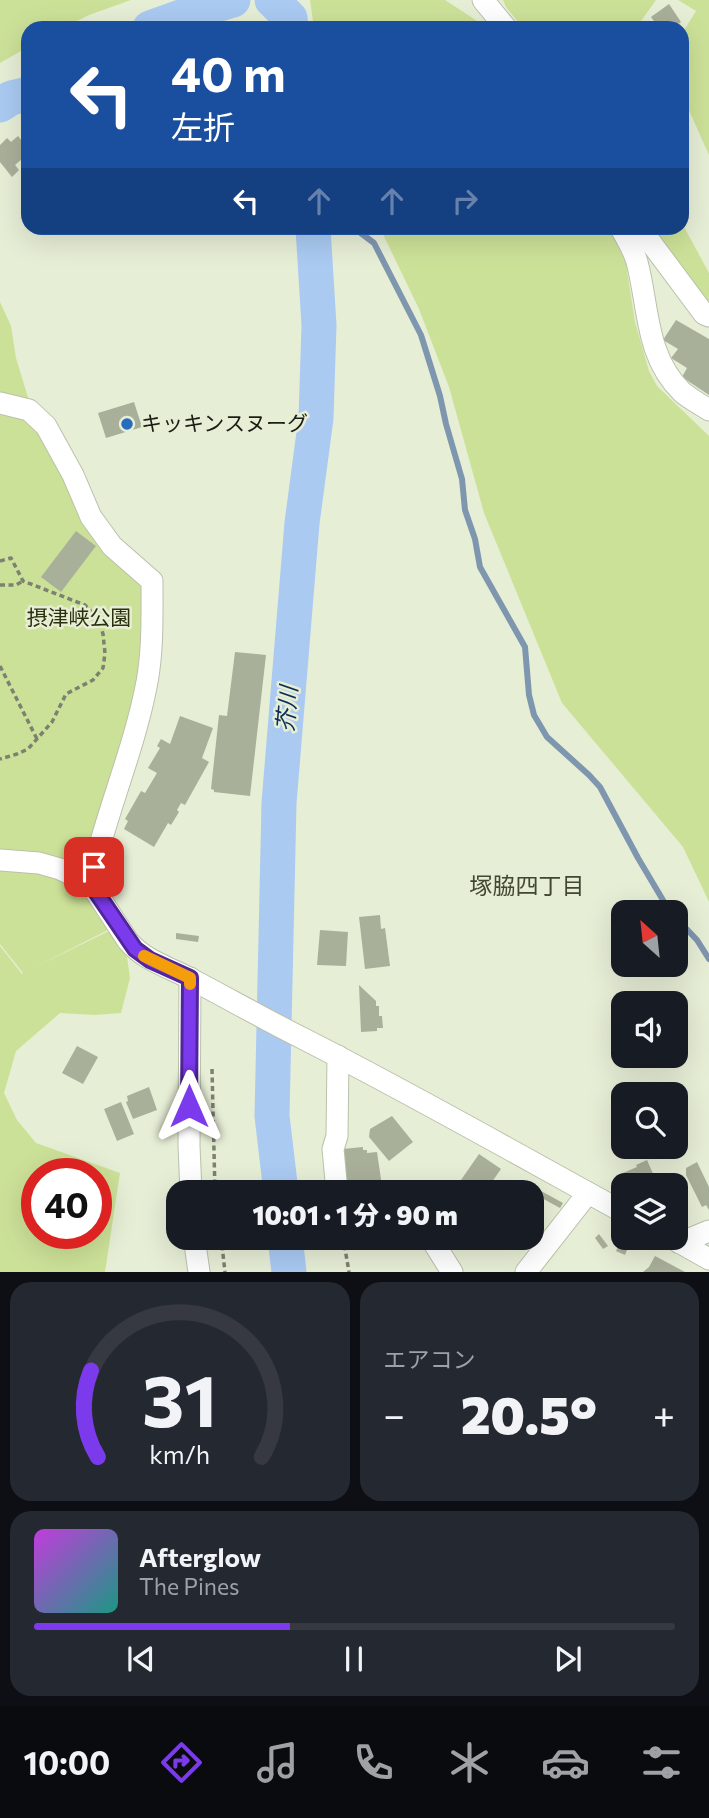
<!DOCTYPE html>
<html lang="ja">
<meta charset="utf-8">
<style>
body{margin:0;font-family:Commissioner,"Noto Sans JP",sans-serif;background:#242831;color:#f1f3f6;height:100vh;display:flex;flex-direction:column;font-size:26px;white-space:nowrap}
*{box-sizing:border-box;margin:0}
p{font-size:23px;color:#9ea1a6}
.icon{flex:none;width:38px;height:38px;fill:none;stroke:currentColor;stroke-width:2;stroke-linecap:round;stroke-linejoin:round}
.map{position:relative;height:1272px;overflow:hidden}
.sheet{display:flex;flex-direction:column;gap:10px;padding:10px;background:#0d0f14;flex:1}
.sheet>*{flex:none}
.guide{position:absolute;left:21px;top:21px;width:668px;height:214px;border-radius:21px;box-shadow:0 7px 28px #0002;background:#1a4fa0;color:#fff;overflow:hidden}
.needle{width:46px;rotate:333deg}
.controls{position:absolute;left:611px;top:900px;display:grid;gap:14px}
.controls a{display:grid;place-items:center;width:77px;height:77px;border-radius:14px;background:#171b24;box-shadow:0 7px 28px #0002;font-size:35px}
.speed{position:absolute;left:21px;top:1158px;display:flex;gap:14px;font-size:35px;font-weight:700;text-align:center}
.speed>*{display:grid;place-content:center;width:91px;height:91px;border-radius:50%;background:#171b24;box-shadow:0 7px 28px #0002;line-height:1}
.speed .limit{border:10px solid #d22;background:#fff;color:#111}
.pin{position:absolute;display:grid;place-items:center;width:60px;height:60px;color:#fff;margin:-30px;border-radius:14px;box-shadow:0 4px 10px #0006}
.me{position:absolute;width:77px;margin:-38px;rotate:0deg;stroke-linejoin:round;filter:drop-shadow(0 0 5px #0008)}
.turn{display:flex;align-items:center;gap:24px;height:147px;padding:0 35px;font-size:32px}
.turn .icon{width:91px;height:91px;stroke-width:2.5}
.turn b{display:block;font-size:49px;line-height:60px}
.lanes{display:flex;align-items:center;height:66px;padding:0 35px;background:#0003;justify-content:center;gap:35px;direction:ltr}
.lanes .off{opacity:.35}
.big{font-size:52px;font-weight:800;line-height:1.1}
.sheet .tile{flex:1;display:flex;flex-direction:column;justify-content:center;gap:10px;min-width:0;padding:0 24px;border-radius:21px;background:#242831}
.sheet .dial{align-items:center;gap:0}
.dial svg{height:182px;overflow:visible;fill:none;stroke:#363941;stroke-width:7;stroke-linecap:round;text-anchor:middle}
.dial text{fill:#f1f3f6;stroke:none}
.song{display:flex;align-items:center;gap:21px}
.cover{width:84px;height:84px;border-radius:10px;background:linear-gradient(135deg,hsl(290 70% 55%),hsl(170 70% 35%))}
.played{height:7px;border-radius:4px;background:linear-gradient(90deg,#7c3aed 40%,#363941 40%)}
.keys{display:flex;justify-content:space-around;direction:ltr}
.heat{display:flex;justify-content:space-between;align-items:center;font-size:38px;direction:ltr}
.sheet .tiles{flex:1;display:grid;gap:10px;grid-template-columns:1fr 1fr}
.tile:last-child{grid-column:span 2}
.trip{position:absolute;left:166px;top:1180px;width:378px;height:70px;border-radius:21px;background:#171b24;box-shadow:0 7px 28px #0002;font-weight:800;line-height:70px;text-align:center}
.tabs{display:flex;height:112px;justify-content:space-around;align-items:center;background:#090b0e;color:#9ea1a6}
.tabs .icon{width:49px;height:49px}
.tabs .selected{color:#7c3aed}
.tabs b{font-size:32px;color:#f1f3f6}
.map>svg:first-child{display:block}
.green{fill:#cce198;fill-rule:evenodd}
.lines{fill:none;stroke-linecap:round;stroke-linejoin:round}
.stream{stroke:#7f96af;stroke-width:6}
.river{stroke:#aacaf2;stroke-width:35}
.building{fill:#a9b09a}
.minor-casing{stroke:#bac1aa;stroke-width:23}
.path{stroke:#7d8171;stroke-width:3.5;stroke-dasharray:5 3.5;stroke-linecap:butt}
.minor{stroke:#fff;stroke-width:21}
.route-casing{stroke:#51269a;stroke-width:18}
.route{stroke:#7c3aed;stroke-width:12}
.slow{stroke:#f59e0b;stroke-width:12}
.poi-dot{fill:#276dbe;stroke:#e7eed6;stroke-width:2.5}
.labels{text-anchor:middle;stroke-width:5;stroke-linejoin:round;paint-order:stroke}
.poi-label{font-size:21px;fill:#1a1d14;stroke:#e7eed6;text-anchor:start}
.park-label{font-size:21px;fill:#29310f;stroke:#e7eed6}
.water-label{font-size:23px;font-style:italic;fill:#0a2e57;stroke:#e7eed6}
.neighbourhood-label{font-size:23px;fill:#414733;stroke:#e7eed6}
</style>
<div class="map">
<svg width="709" height="1272" viewBox="0 0 709 1272">
<rect width="100%" height="100%" fill="#e7eed6"/>
<g class="green">
<path d="M 0,0 L 131,0 L 89,15 L 63,28 L 28,28 L 28,47 L 0,63 Z"/>
<path d="M 310,0 L 445,0 L 488,28 L 314,28 Z"/>
<path d="M 503,0 L 656,0 L 636,28 L 523,28 L 506,7 Z"/>
<path d="M 678,0 L 709,0 L 709,155 L 683,97 L 683,32 L 696,11 Z"/>
<path d="M 683,225 L 709,273 L 709,302 L 652,228 L 682,228 Z"/>
<path d="M 380,228 L 610,228 L 626,264 L 635,322 L 649,371 L 657,386 L 709,436 L 709,902 L 683,847 L 562,703 L 484,513 L 449,387 L 419,309 Z"/>
<path d="M 0,302 L 11,326 L 16,358 L 30,404 L 109,533 L 162,578 L 92,896 L 110,929 L 35,967 L 111,930 L 127,957 L 130,978 L 121,1013 L 95,1015 L 60,1013 L 16,1051 L 4,1093 L 17,1120 L 36,1143 L 120,1173 L 105,1272 L 0,1272 L 0,946 L 22,974 L 23,973 L 0,944 ZM 37,1174 L 96,1174 L 96,1234 L 37,1234 Z"/>
</g>
<g class="lines">
<g class="stream">
<path d="M 354,228 L 374,243 L 421,335 L 440,396 L 446,424 L 462,479 L 465,510 L 475,539 L 480,567 L 525,647 L 529,695 L 534,715 L 547,737 L 589,775 L 600,787 L 638,858 L 670,912"/>
<path d="M 676,918 L 697,940 L 709,959"/>
</g>
<g class="river">
<path d="M 272,0 L 290,18 L 291,28"/>
<path d="M 150,28 L 203,9 L 233,0"/>
<path d="M 0,105 L 11,98 L 28,94"/>
<path d="M 281,1192 L 272,1116 L 279,803 L 302,523 L 316,418 L 319,325 L 313,228"/>
<path d="M 285,1237 L 289,1272"/>
</g>
</g>
<g class="building">
<path d="M 669,4 L 681,22 L 673,28 L 659,28 L 651,17 Z"/>
<path d="M 18,136 L 28,148 L 28,154 L 15,165 L 19,170 L 12,177 L 0,162 L 0,145 L 7,138 L 11,142 Z"/>
<path d="M 676,320 L 709,339 L 709,395 L 682,377 L 687,368 L 671,358 L 678,349 L 663,340 Z"/>
<path d="M 134,402 L 142,427 L 106,438 L 98,413 Z"/>
<path d="M 76,531 L 96,546 L 61,592 L 41,577 Z"/>
<path d="M 235,652 L 266,655 L 250,796 L 214,792 L 214,790 L 211,789 L 219,715 L 227,716 Z"/>
<path d="M 180,716 L 213,728 L 202,758 L 209,762 L 185,805 L 181,803 L 177,810 L 179,812 L 171,825 L 168,823 L 154,847 L 124,829 L 128,821 L 125,819 L 141,791 L 145,793 L 157,773 L 148,768 L 160,748 L 157,746 L 161,739 L 170,744 Z"/>
<path d="M 380,915 L 381,929 L 385,928 L 390,966 L 365,969 L 359,917 Z"/>
<path d="M 320,930 L 348,932 L 346,966 L 317,965 Z"/>
<path d="M 176,933 L 199,936 L 198,942 L 176,939 Z"/>
<path d="M 359,985 L 376,1001 L 376,1006 L 379,1006 L 379,1016 L 382,1016 L 383,1028 L 377,1028 L 377,1031 L 361,1032 Z"/>
<path d="M 77,1046 L 98,1057 L 83,1084 L 62,1073 Z"/>
<path d="M 149,1087 L 157,1110 L 133,1119 L 126,1102 L 128,1101 L 127,1096 Z"/>
<path d="M 121,1102 L 134,1134 L 117,1141 L 104,1109 Z"/>
<path d="M 392,1116 L 413,1142 L 389,1161 L 369,1137 L 370,1129 Z"/>
<path d="M 363,1147 L 363,1150 L 367,1150 L 367,1153 L 377,1152 L 382,1186 L 345,1189 L 342,1149 Z"/>
<path d="M 479,1154 L 501,1169 L 485,1192 L 478,1192 L 461,1180 Z"/>
<path d="M 647,1160 L 658,1185 L 622,1184 L 618,1175 L 637,1167 L 636,1165 Z"/>
<path d="M 697,1162 L 709,1187 L 709,1210 L 706,1205 L 702,1207 L 686,1175 L 686,1168 Z"/>
<path d="M 532,1186 L 563,1203 L 560,1208 L 529,1191 Z"/>
<path d="M 599,1234 L 608,1246 L 603,1249 L 595,1238 Z"/>
<path d="M 621,1241 L 629,1245 L 625,1255 L 616,1251 Z"/>
<path d="M 655,1256 L 685,1272 L 643,1272 L 649,1267 Z"/>
</g>
<g class="lines">
<defs>
<g id="minor">
<path d="M 483,0 L 506,28"/>
<path d="M 621,228 C 626,238 634,250 637,262 C 649,307 645,356 682,392 C 690,399 700,404 709,410"/>
<path d="M 640,228 L 704,314 L 709,316"/>
<path d="M 0,403 L 29,410 L 46,426 L 73,475 L 91,517 L 112,546 L 152,581 C 152,615 153,649 147,682 C 134,751 105,815 90,883"/>
<path d="M 0,860 L 39,863 L 60,869 L 90,883 L 128,941 C 145,961 169,967 191,979 C 229,999 266,1020 304,1039 C 412,1094 517,1154 623,1212"/>
<path d="M 190,978 L 189,1146 L 191,1192"/>
<path d="M 337,1192 L 333,1149 L 337,1136 L 338,1056"/>
<path d="M 194,1237 L 199,1272"/>
<path d="M 430,1237 L 452,1272"/>
<path d="M 670,1237 L 709,1259"/>
<path d="M 680,1243 L 709,1231"/>
<path d="M 526,1272 L 588,1193"/>
</g>
</defs>
<use href="#minor" class="minor-casing"/>
<g class="path">
<path d="M 0,561 L 11,558 L 23,581 L 85,605 L 99,620 L 103,634 L 105,653 L 103,668 L 93,680 L 66,694 L 52,722 L 28,749 L 17,754 L 0,759"/>
<path d="M 0,585 L 16,585 L 23,581"/>
<path d="M 0,666 L 37,739"/>
<path d="M 212,1069 L 215,1192"/>
<path d="M 221,1237 L 225,1272"/>
<path d="M 343,1237 L 349,1272"/>
</g>
<use href="#minor" class="minor"/>
</g>
<g class="lines">
<defs>
<path id="route" d="M 94,867 L 90,883 L 135,949 L 150,960 L 190,978 L 189,1106"/>
</defs>
<use href="#route" class="route-casing"/>
<use href="#route" class="route"/>
<path class="slow" d="M 144,956 L 190,978 L 190,984"/>
</g>
<circle class="poi-dot" cx="127" cy="424" r="7"/>
<g class="labels">
<g class="poi-label">
<text x="141" y="431">キッキンスヌーグ</text>
</g>
<g class="park-label">
<text x="79" y="625">摂津峡公園</text>
</g>
<g class="water-label">
<text transform="translate(287 709) rotate(-85)" y="8">芥川</text>
</g>
<g class="neighbourhood-label">
<text x="527" y="894">塚脇四丁目</text>
</g>
</g>
</svg>
<div class="controls">
<a><svg class="needle" viewBox="-14 -14 28 28"><path d="M0-13l5 13h-10z" fill="#e53935"/><path d="M0 13l5-13h-10z" fill="#9ea1a6"/></svg></a>
<a><svg class="icon" aria-label="sound" viewBox="0 0 24 24"><path d="M4 9h4l5-4v14l-5-4H4zM17 9q2 3 0 6"/></svg></a>
<a><svg class="icon" aria-label="search" viewBox="0 0 24 24"><circle cx="10" cy="10" r="6"/><path d="M15 15l6 6"/></svg></a>
<a><svg class="icon" aria-label="layers" viewBox="0 0 24 24"><path d="M12 4l9 5-9 5-9-5zM3 14l9 5 9-5"/></svg></a>
</div>
<div class="speed"><div class="limit">40</div></div>
<div class="pin" style="left:94px;top:867px;background:#d93025"><svg class="icon" aria-label="arrive" viewBox="0 0 24 24"><path d="M6 21V4h12l-3 4 3 4H6"/></svg></div>
<svg class="me" style="left:189px;top:1106px" viewBox="-20 -20 40 40"><path d="M0-17L14 15 0 8-14 15z" fill="#7c3aed" stroke="#fff" stroke-width="4"/></svg>
<div class="trip">10:01 · 1 分 · 90 m</div>
<div class="guide">
<div class="turn"><svg class="icon" aria-label="left" viewBox="0 0 24 24"><path d="M17 20v-9H6M10 6l-5 5 5 5"/></svg><div><b>40 m</b>左折</div></div>
<div class="lanes"><svg class="icon" aria-label="left" viewBox="0 0 24 24"><path d="M17 20v-9H6M10 6l-5 5 5 5"/></svg><svg class="icon off" aria-label="ahead" viewBox="0 0 24 24"><path d="M12 20V5M6 11l6-6 6 6"/></svg><svg class="icon off" aria-label="ahead" viewBox="0 0 24 24"><path d="M12 20V5M6 11l6-6 6 6"/></svg><svg class="icon off" aria-label="right" viewBox="0 0 24 24"><path d="M7 20v-9h11M14 6l5 5-5 5"/></svg></div>
</div>
</div>
<section class="sheet">
<div class="tiles">
<div class="tile dial"><svg viewBox="0 0 100 80">
<path d="M14 69A42 42 0 1 1 86 69"/>
<path d="M14 69A42 42 0 0 1 11 31" stroke="#7c3aed"/>
<text x="50" y="56" font-size="32" font-weight="700">31</text>
<text x="50" y="72" font-size="11">km/h</text>
</svg></div>
<div class="tile"><p>エアコン</p>
<div class="heat"><a>−</a><b class="big">20.5°</b><a>+</a></div>
</div>
<div class="tile">
<div class="song"><i class="cover"></i><div><b>Afterglow</b><p>The Pines</p></div></div>
<div class="played"></div>
<div class="keys"><svg class="icon" aria-label="previous" viewBox="0 0 24 24"><path d="M18 5L8 12l10 7zM5 5v14"/></svg><svg class="icon" aria-label="pause" viewBox="0 0 24 24"><path d="M8 5v14M16 5v14"/></svg><svg class="icon" aria-label="next" viewBox="0 0 24 24"><path d="M6 5l10 7-10 7zM19 5v14"/></svg></div>
</div>
</div>
</section>
<nav class="tabs">
<b>10:00</b>
<svg class="icon selected" aria-label="directions" viewBox="0 0 24 24"><path d="M12 3l9 9-9 9-9-9zM9 14v-3h6M13 9l2 2-2 2"/></svg>
<svg class="icon" aria-label="music" viewBox="0 0 24 24"><path d="M9 18V5l10-2v13"/><circle cx="6" cy="18" r="3"/><circle cx="16" cy="16" r="3"/></svg>
<svg class="icon" aria-label="phone" viewBox="0 0 24 24"><path d="M5 4h4l2 5-3 2q2 4 5 5l2-3 5 2v4C11 20 4 13 5 4z"/></svg>
<svg class="icon" aria-label="climate" viewBox="0 0 24 24"><path d="M12 3v18M4 7l16 10M4 17L20 7"/></svg>
<svg class="icon" aria-label="car" viewBox="0 0 24 24"><path d="M5 17H2v-5l4-1 3-4h7l3 4 3 1v5h-3M9 17h6M6 11h13"/><circle cx="7" cy="17" r="2"/><circle cx="17" cy="17" r="2"/></svg>
<svg class="icon" aria-label="filters" viewBox="0 0 24 24"><path d="M4 7h16M4 17h16"/><circle cx="9" cy="7" r="2"/><circle cx="15" cy="17" r="2"/></svg>
</nav>
